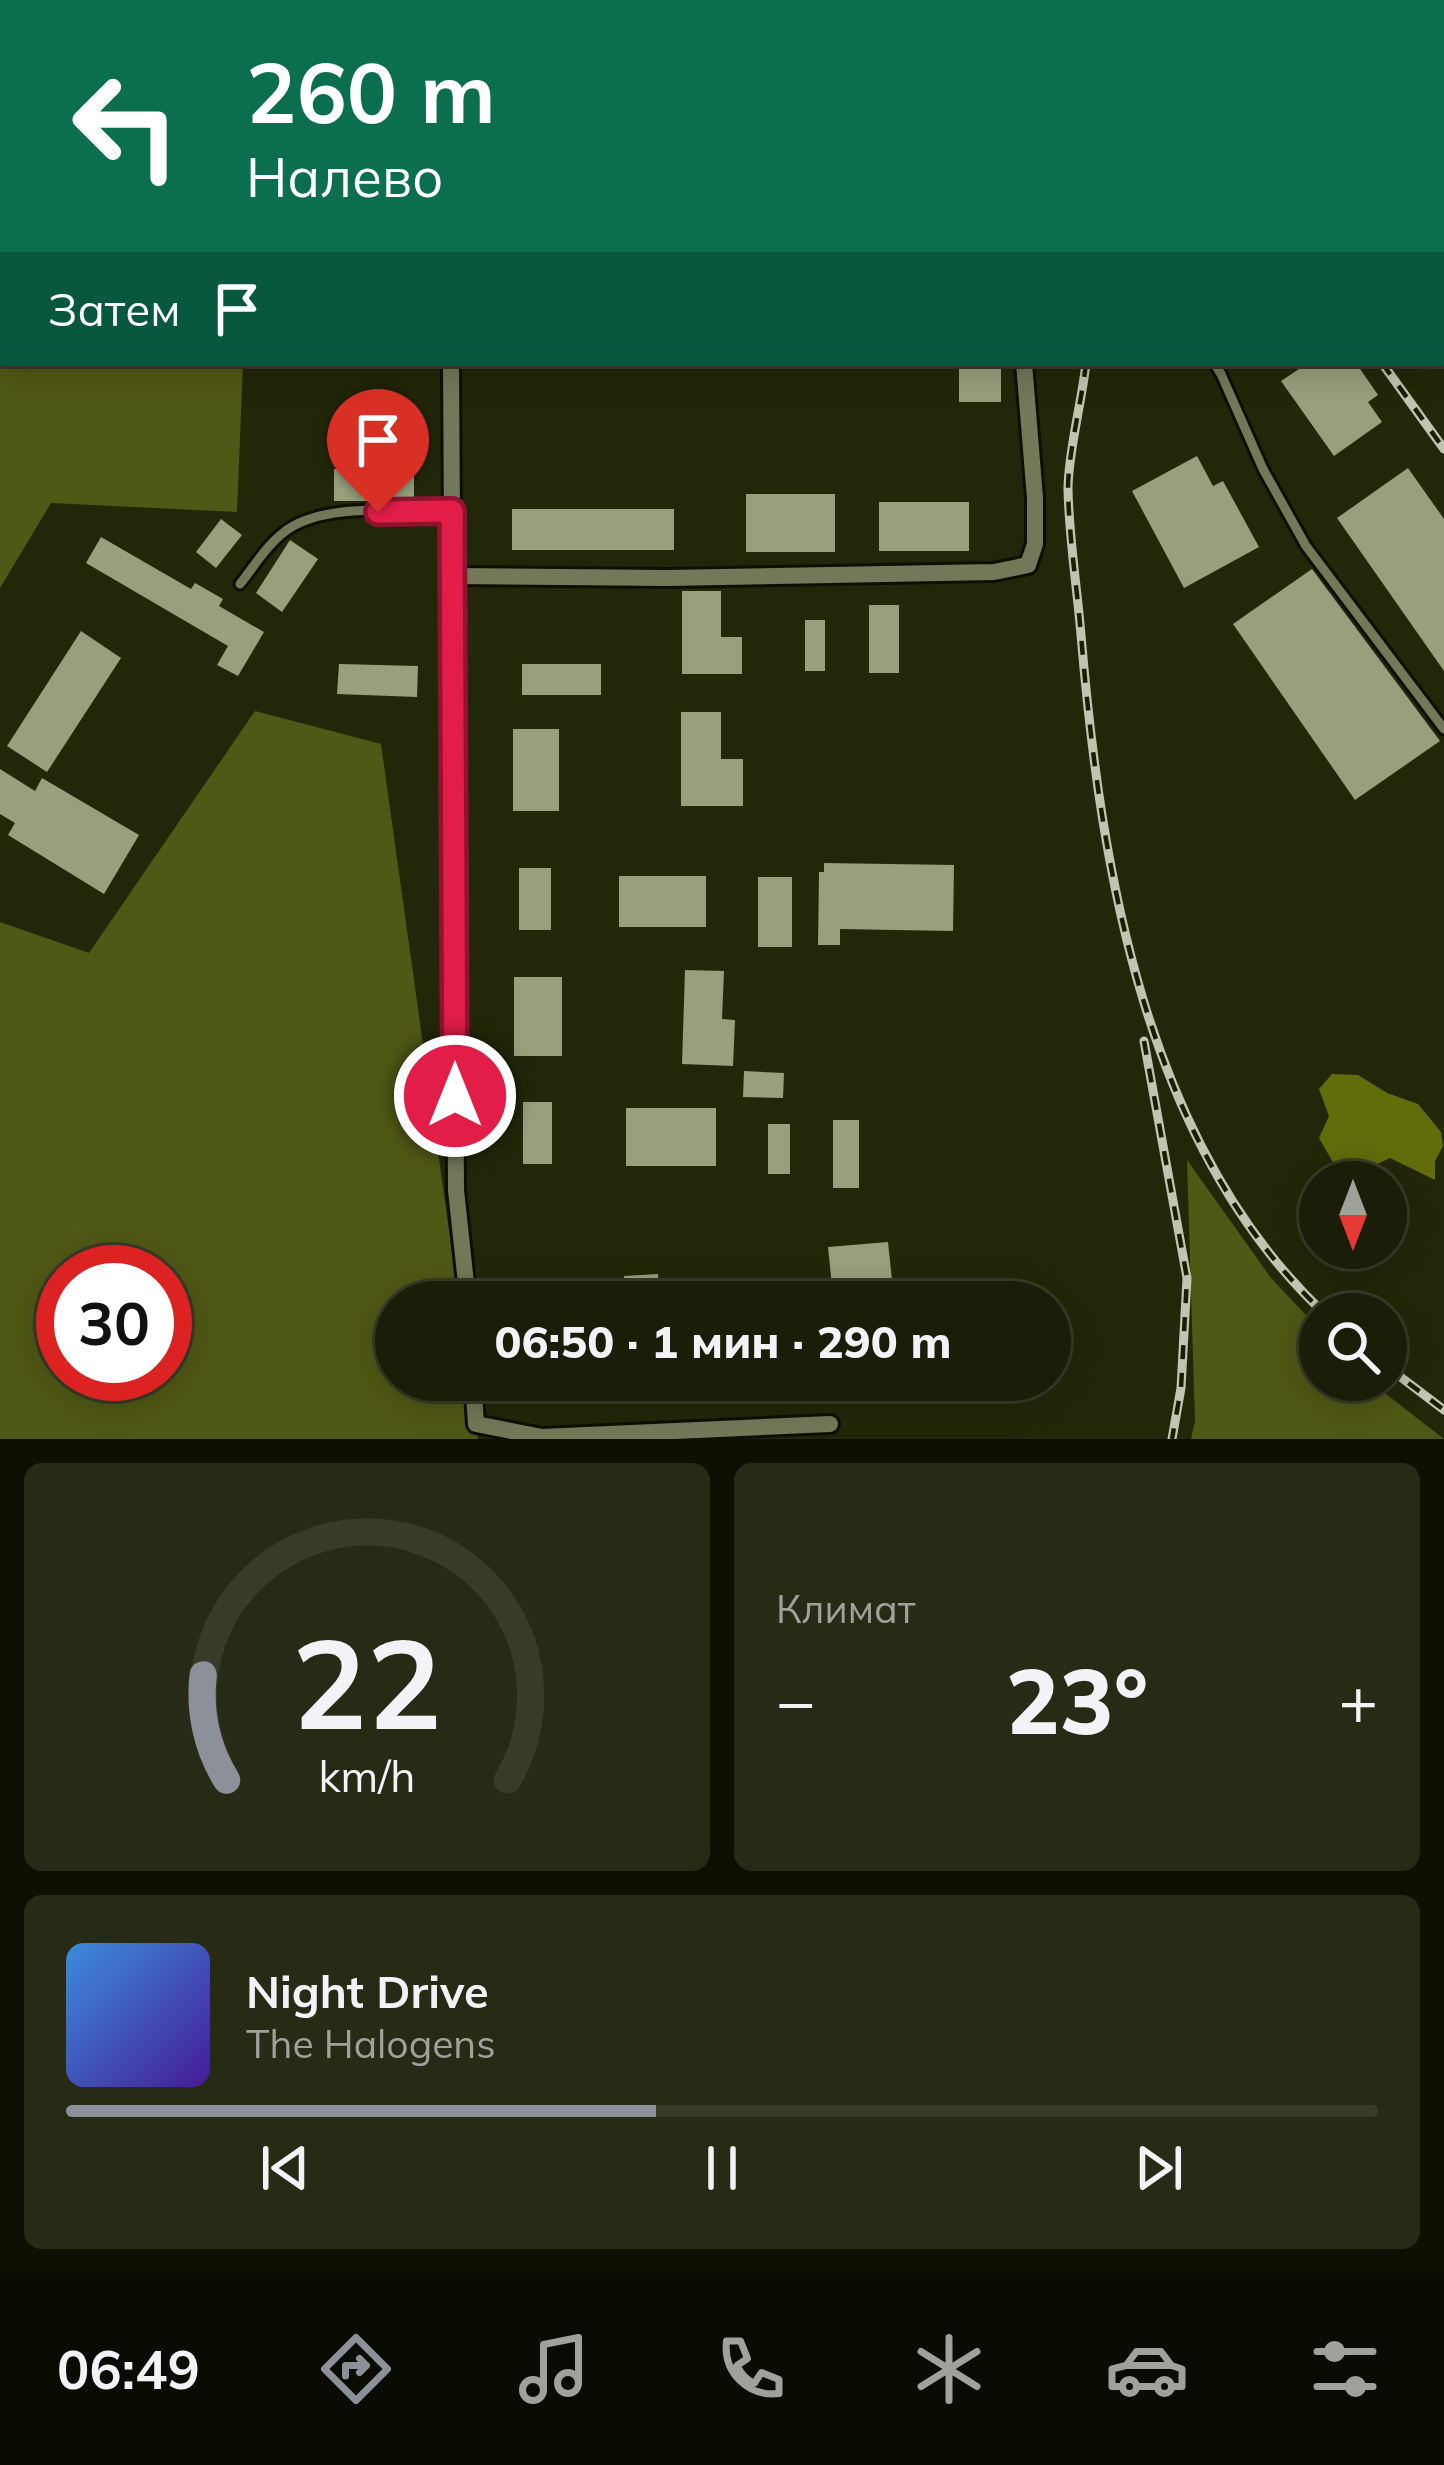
<!DOCTYPE html>
<html lang="ru">
<meta charset="utf-8">
<style>
body{margin:0;font-family:Mulish,sans-serif;background:#272a15;color:#f1f3f6;height:100vh;display:flex;flex-direction:column;font-size:45px;white-space:nowrap}
*{box-sizing:border-box;margin:0}
p{font-size:39px;color:#9fa29b}
.icon{flex:none;width:66px;height:66px;fill:none;stroke:currentColor;stroke-width:2;stroke-linecap:round;stroke-linejoin:round}
.map{position:relative;height:1439px;overflow:hidden}
.side{display:flex;flex-direction:column;gap:24px;padding:24px;background:#0e1004;flex:1}
.side>*{flex:none}
.top-card{position:absolute;left:0px;top:0px;width:1446px;height:366px;box-shadow:0 6px 30px #0003,0 0 0 3px #383b28;background:#0b6e4f;color:#fff;overflow:hidden}
.needle{width:78px;rotate:180deg}
.tools{position:absolute;left:1299px;top:1161px;display:grid;gap:24px}
.tools a{display:grid;place-items:center;width:108px;height:108px;border-radius:50%;background:#1a1d07;box-shadow:0 6px 30px #0003,0 0 0 3px #383b28;font-size:60px}
.speed{position:absolute;left:36px;top:1245px;display:flex;gap:24px;font-size:60px;font-weight:700;text-align:center}
.speed>*{display:grid;place-content:center;width:156px;height:156px;border-radius:50%;background:#1a1d07;box-shadow:0 6px 30px #0003,0 0 0 3px #383b28;line-height:1}
.speed .limit{border:18px solid #d22;background:#fff;color:#111}
.pin{position:absolute;display:grid;place-items:center;width:102px;height:102px;color:#fff;margin:-123px -51px;border-radius:50% 50% 50% 0;rotate:-45deg;box-shadow:0 0 12px #0007}
.pin .icon{rotate:45deg}
.me{position:absolute;width:132px;margin:-66px;rotate:0deg;stroke-linejoin:round;filter:drop-shadow(0 0 9px #0008)}
.turn{display:flex;align-items:center;gap:42px;height:252px;padding:0 48px;font-size:54px}
.turn .icon{width:156px;height:156px;stroke-width:2.5}
.turn b{display:block;font-size:84px;line-height:102px}
.then{display:flex;align-items:center;height:114px;padding:0 48px;background:#0003;gap:24px;font-size:45px}
.big{font-size:90px;font-weight:800;line-height:1.1}
.side .tile{flex:1;display:flex;flex-direction:column;justify-content:center;gap:18px;min-width:0;padding:0 42px;border-radius:18px;background:#272a15}
.side .dial{align-items:center;gap:0}
.dial svg{height:312px;overflow:visible;fill:none;stroke:#383b28;stroke-width:7;stroke-linecap:round;text-anchor:middle}
.dial text{fill:#f1f3f6;stroke:none}
.song{display:flex;align-items:center;gap:36px}
.cover{width:144px;height:144px;border-radius:18px;background:linear-gradient(135deg,hsl(210 70% 55%),hsl(260 70% 35%))}
.played{height:12px;border-radius:6px;background:linear-gradient(90deg,#8c9099 45%,#383b28 45%)}
.keys{display:flex;justify-content:space-around;direction:ltr}
.heat{display:flex;justify-content:space-between;align-items:center;font-size:66px;direction:ltr}
.side .tiles{flex:1;display:grid;gap:24px;grid-template-columns:1fr 1fr}
.tile:last-child{grid-column:span 2}
.trip{position:absolute;left:375px;top:1281px;width:696px;height:120px;border-radius:60px;background:#1a1d07;box-shadow:0 6px 30px #0003,0 0 0 3px #383b28;font-weight:800;line-height:120px;text-align:center}
.tabs{display:flex;height:192px;justify-content:space-around;align-items:center;background:#0a0c03;color:#9fa29b}
.tabs .icon{width:84px;height:84px}
.tabs .current{color:#8c9099}
.tabs b{font-size:54px;color:#f1f3f6}
.map>svg:first-child{display:block}
.forest{fill:#505815;fill-rule:evenodd}
.water{fill:#616c0b}
.building{fill:#989f7d}
.lines{fill:none;stroke-linecap:round;stroke-linejoin:round}
.lane-casing{stroke:#0d1000;stroke-width:15}
.street-casing{stroke:#0d1000;stroke-width:22}
.secondary-casing{stroke:#0d1000;stroke-width:30}
.lane{stroke:#727858;stroke-width:9}
.street{stroke:#727858;stroke-width:16}
.secondary{stroke:#727858;stroke-width:24}
.rail-casing{stroke:#c0c4b0;stroke-width:9}
.rail{stroke:#1a1e01;stroke-width:4.5;stroke-dasharray:14;stroke-linecap:butt}
.route-casing{stroke:#92132f;stroke-width:30}
.route{stroke:#e11d48;stroke-width:21}
</style>
<div class="map">
<svg width="1444" height="1439" viewBox="0 0 1444 1439">
<rect width="100%" height="100%" fill="#232709"/>
<g class="forest">
<path d="M 0,0 L 318,0 L 311,3 L 3,3 L 3,123 L 0,124 Z"/>
<path d="M 553,0 L 1106,0 L 1108,3 L 547,3 Z"/>
<path d="M 0,173 L 3,173 L 3,363 L 243,363 L 237,512 L 51,503 L 0,588 Z"/>
<path d="M 255,711 L 381,744 L 459,1302 L 396,1302 L 396,1380 L 470,1380 L 478,1439 L 0,1439 L 0,922 L 89,953 ZM 63,1272 L 165,1272 L 165,1374 L 63,1374 Z"/>
<path d="M 1187,1160 L 1271,1278 L 1320,1330 L 1320,1380 L 1368,1380 L 1444,1439 L 1191,1439 L 1195,1421 Z"/>
</g>
<path class="water" d="M 1332,1074 L 1358,1075 L 1387,1093 L 1418,1104 L 1441,1132 L 1443,1146 L 1435,1161 L 1435,1180 L 1390,1158 L 1367,1169 L 1334,1164 L 1319,1138 L 1329,1116 L 1319,1089 Z"/>
<g class="building">
<rect x="959" y="363" width="42" height="39"/>
<path d="M 1308,363 L 1356,363 L 1378,395 L 1368,402 L 1382,422 L 1334,456 L 1281,381 Z"/>
<rect x="364" y="404" width="51" height="28"/>
<path d="M 1197,456 L 1213,486 L 1223,481 L 1259,547 L 1184,588 L 1132,491 Z"/>
<path d="M 1408,468 L 1444,519 L 1444,671 L 1337,518 Z"/>
<rect x="334" y="469" width="80" height="32"/>
<rect x="746" y="494" width="89" height="58"/>
<rect x="879" y="502" width="90" height="49"/>
<rect x="512" y="509" width="162" height="41"/>
<path d="M 221,519 L 242,535 L 216,568 L 196,552 Z"/>
<path d="M 101,537 L 191,589 L 195,583 L 223,599 L 219,606 L 264,632 L 238,676 L 217,665 L 228,646 L 86,563 Z"/>
<path d="M 290,540 L 318,559 L 282,612 L 256,593 Z"/>
<path d="M 1312,569 L 1440,741 L 1355,800 L 1233,624 Z"/>
<path d="M 682,591 L 721,591 L 721,637 L 742,637 L 742,674 L 682,674 Z"/>
<rect x="869" y="605" width="30" height="68"/>
<rect x="805" y="620" width="20" height="51"/>
<path d="M 81,631 L 121,658 L 47,772 L 7,746 Z"/>
<path d="M 339,664 L 418,666 L 417,697 L 337,694 Z"/>
<rect x="522" y="664" width="79" height="31"/>
<path d="M 681,712 L 721,712 L 721,759 L 743,759 L 743,806 L 681,806 Z"/>
<rect x="513" y="729" width="46" height="82"/>
<path d="M 0,769 L 35,791 L 42,778 L 139,835 L 104,894 L 8,835 L 15,823 L 0,814 Z"/>
<path d="M 824,863 L 954,865 L 953,931 L 840,929 L 840,945 L 818,945 L 819,872 L 824,872 Z"/>
<rect x="519" y="868" width="32" height="62"/>
<rect x="619" y="876" width="87" height="51"/>
<rect x="758" y="877" width="34" height="70"/>
<path d="M 685,970 L 724,971 L 722,1019 L 735,1020 L 733,1066 L 682,1064 Z"/>
<rect x="514" y="977" width="48" height="79"/>
<path d="M 744,1071 L 784,1073 L 783,1098 L 743,1097 Z"/>
<rect x="523" y="1102" width="29" height="62"/>
<rect x="626" y="1108" width="90" height="58"/>
<rect x="833" y="1120" width="26" height="68"/>
<rect x="768" y="1124" width="22" height="50"/>
<path d="M 888,1242 L 892,1280 L 832,1286 L 828,1247 Z"/>
<path d="M 658,1274 L 660,1302 L 626,1302 L 624,1276 Z"/>
<rect x="693" y="1282" width="35" height="20"/>
<path d="M 515,1380 L 561,1380 L 560,1395 L 515,1393 Z"/>
</g>
<g class="lines">
<defs>
<g id="lane">
<path d="M 1391,0 L 1392,3"/>
<path d="M 1427,0 L 1428,3"/>
<path d="M 1358,3 L 1363,0"/>
<path d="M 1443,30 L 1444,30"/>
<path d="M 1443,87 L 1444,89"/>
<path d="M 1443,129 L 1444,128"/>
<path d="M 1214,363 L 1221,374 L 1263,469 L 1306,546 L 1444,729"/>
<path d="M 240,584 C 253,568 266,546 283,533 C 321,501 404,512 452,511"/>
</g>
<g id="street">
<path d="M 449,0 L 449,3"/>
<path d="M 1127,0 L 1129,3"/>
<path d="M 451,363 L 456,1190 L 468,1302"/>
<path d="M 454,576 L 667,578 L 994,572 L 1028,565 L 1035,544 L 1035,498 L 1024,363"/>
<path d="M 473,1380 L 476,1424 L 542,1437 L 830,1424"/>
</g>
<g id="secondary">
<path d="M 377,3 L 384,0"/>
<path d="M 0,142 L 3,142"/>
</g>
</defs>
<use href="#lane" class="lane-casing"/>
<use href="#street" class="street-casing"/>
<use href="#secondary" class="secondary-casing"/>
<use href="#lane" class="lane"/>
<use href="#street" class="street"/>
<use href="#secondary" class="secondary"/>
<defs>
<g id="rail">
<path d="M 1229,0 L 1230,3"/>
<path d="M 1254,0 L 1256,3"/>
<path d="M 1140,3 L 1140,0"/>
<path d="M 1443,291 L 1444,293"/>
<path d="M 1086,363 C 1082,401 1068,453 1068,489 C 1069,538 1077,587 1081,635 C 1101,870 1145,1145 1325,1314"/>
<path d="M 1382,363 L 1444,449"/>
<path d="M 1144,1041 L 1187,1278 L 1181,1388 L 1172,1439"/>
<path d="M 1386,1366 L 1444,1410"/>
</g>
</defs>
<use href="#rail" class="rail-casing"/>
<use href="#rail" class="rail"/>
</g>
<g class="lines">
<defs>
<path id="route" d="M 378,512 L 452,511 L 455,1096"/>
</defs>
<use href="#route" class="route-casing"/>
<use href="#route" class="route"/>
</g>
</svg>
<div class="tools">
<a><svg class="needle" viewBox="-14 -14 28 28"><path d="M0-13l5 13h-10z" fill="#e53935"/><path d="M0 13l5-13h-10z" fill="#9fa29b"/></svg></a>
<a><svg class="icon" aria-label="search" viewBox="0 0 24 24"><circle cx="10" cy="10" r="6"/><path d="M15 15l6 6"/></svg></a>
</div>
<div class="speed"><div class="limit">30</div></div>
<div class="pin" style="left:378px;top:512px;background:#d93025"><svg class="icon" aria-label="arrive" viewBox="0 0 24 24"><path d="M6 21V4h12l-3 4 3 4H6"/></svg></div>
<svg class="me" style="left:455px;top:1096px" viewBox="-20 -20 40 40"><circle r="17" fill="#e11d48" stroke="#fff" stroke-width="3"/><path d="M0-11L8 9 0 5-8 9z" fill="#fff"/></svg>
<div class="trip">06:50 · 1 мин · 290 m</div>
<div class="top-card">
<div class="turn"><svg class="icon" aria-label="left" viewBox="0 0 24 24"><path d="M17 20v-9H6M10 6l-5 5 5 5"/></svg><div><b>260 m</b>Налево</div></div>
<div class="then">Затем<svg class="icon" aria-label="arrive" viewBox="0 0 24 24"><path d="M6 21V4h12l-3 4 3 4H6"/></svg></div>
</div>
</div>
<section class="side">
<div class="tiles">
<div class="tile dial"><svg viewBox="0 0 100 80">
<path d="M14 69A42 42 0 1 1 86 69"/>
<path d="M14 69A42 42 0 0 1 8 42" stroke="#8c9099"/>
<text x="50" y="56" font-size="32" font-weight="700">22</text>
<text x="50" y="72" font-size="11">km/h</text>
</svg></div>
<div class="tile"><p>Климат</p>
<div class="heat"><a>−</a><b class="big">23°</b><a>+</a></div>
</div>
<div class="tile">
<div class="song"><i class="cover"></i><div><b>Night Drive</b><p>The Halogens</p></div></div>
<div class="played"></div>
<div class="keys"><svg class="icon" aria-label="previous" viewBox="0 0 24 24"><path d="M18 5L8 12l10 7zM5 5v14"/></svg><svg class="icon" aria-label="pause" viewBox="0 0 24 24"><path d="M8 5v14M16 5v14"/></svg><svg class="icon" aria-label="next" viewBox="0 0 24 24"><path d="M6 5l10 7-10 7zM19 5v14"/></svg></div>
</div>
</div>
</section>
<nav class="tabs">
<b>06:49</b>
<svg class="icon current" aria-label="directions" viewBox="0 0 24 24"><path d="M12 3l9 9-9 9-9-9zM9 14v-3h6M13 9l2 2-2 2"/></svg>
<svg class="icon" aria-label="music" viewBox="0 0 24 24"><path d="M9 18V5l10-2v13"/><circle cx="6" cy="18" r="3"/><circle cx="16" cy="16" r="3"/></svg>
<svg class="icon" aria-label="phone" viewBox="0 0 24 24"><path d="M5 4h4l2 5-3 2q2 4 5 5l2-3 5 2v4C11 20 4 13 5 4z"/></svg>
<svg class="icon" aria-label="climate" viewBox="0 0 24 24"><path d="M12 3v18M4 7l16 10M4 17L20 7"/></svg>
<svg class="icon" aria-label="car" viewBox="0 0 24 24"><path d="M5 17H2v-5l4-1 3-4h7l3 4 3 1v5h-3M9 17h6M6 11h13"/><circle cx="7" cy="17" r="2"/><circle cx="17" cy="17" r="2"/></svg>
<svg class="icon" aria-label="filters" viewBox="0 0 24 24"><path d="M4 7h16M4 17h16"/><circle cx="9" cy="7" r="2"/><circle cx="15" cy="17" r="2"/></svg>
</nav>
